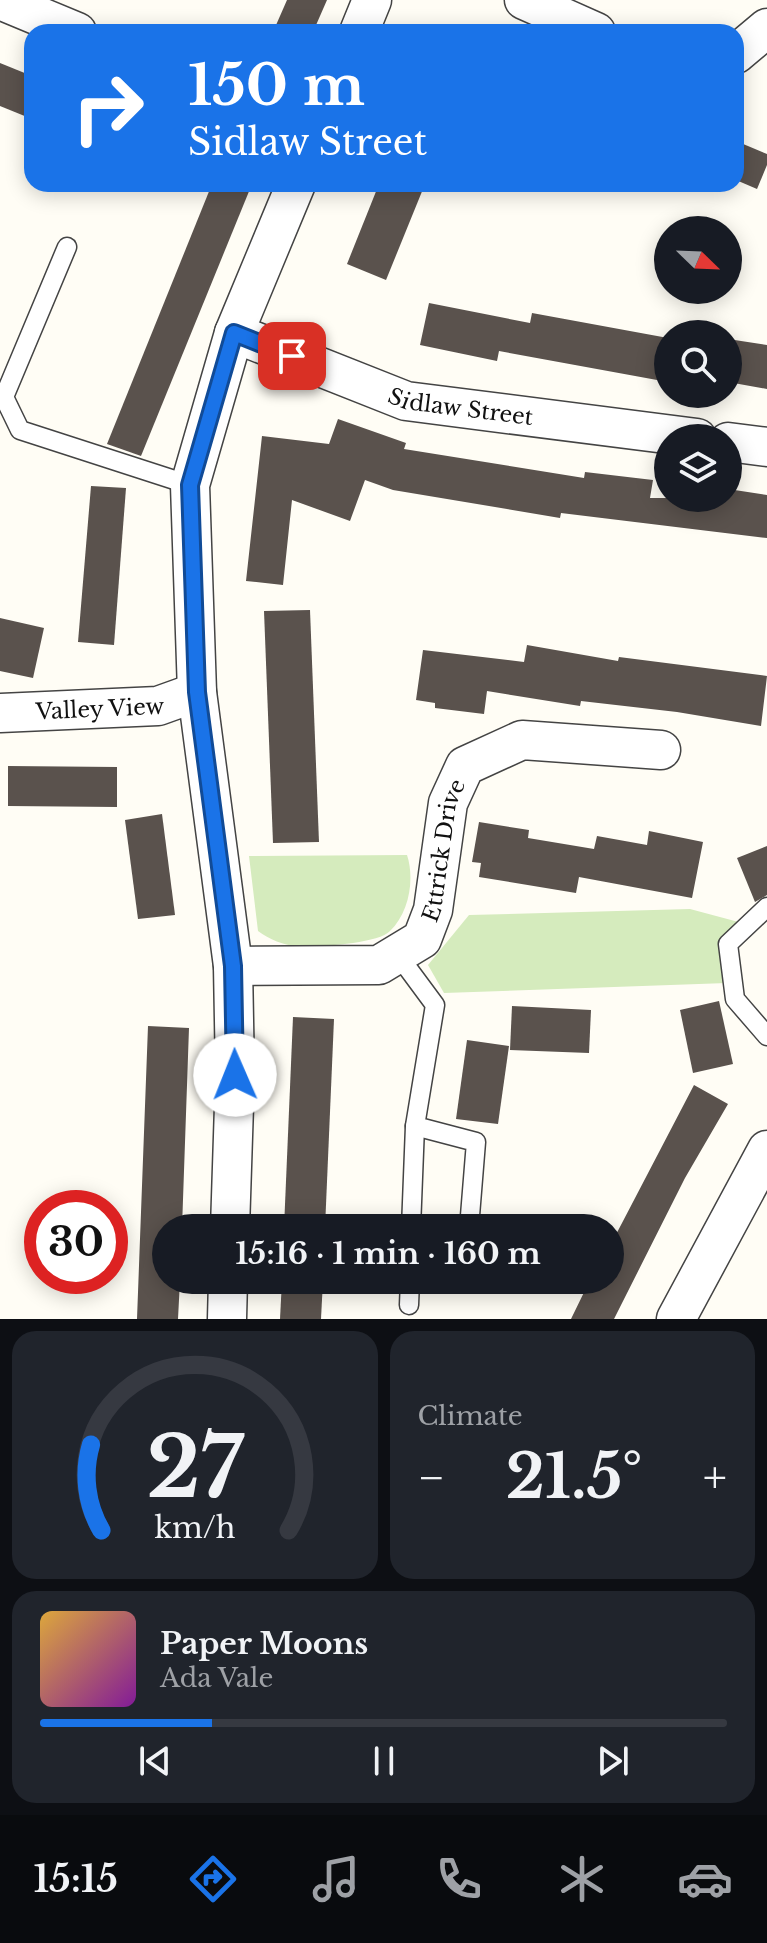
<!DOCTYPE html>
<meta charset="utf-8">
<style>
body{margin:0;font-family:"Libre Baskerville",serif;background:#20242c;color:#f1f3f6;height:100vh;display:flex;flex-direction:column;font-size:30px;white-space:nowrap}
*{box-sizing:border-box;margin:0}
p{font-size:26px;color:#9ea1a6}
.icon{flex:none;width:44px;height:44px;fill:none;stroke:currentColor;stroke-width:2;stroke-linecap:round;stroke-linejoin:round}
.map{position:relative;height:1319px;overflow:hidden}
.sheet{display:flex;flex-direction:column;gap:12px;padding:12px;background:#0d0f14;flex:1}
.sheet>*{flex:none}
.guide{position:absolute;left:24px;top:24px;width:720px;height:168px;border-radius:24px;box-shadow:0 4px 20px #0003;background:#1a73e8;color:#fff;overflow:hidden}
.needle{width:52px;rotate:113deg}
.fabs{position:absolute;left:654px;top:216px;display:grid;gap:16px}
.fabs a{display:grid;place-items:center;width:88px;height:88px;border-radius:50%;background:#171b24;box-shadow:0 4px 20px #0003;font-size:40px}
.speed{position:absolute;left:24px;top:1190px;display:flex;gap:16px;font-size:40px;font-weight:700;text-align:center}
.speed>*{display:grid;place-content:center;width:104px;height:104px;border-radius:50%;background:#171b24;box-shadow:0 4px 20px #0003;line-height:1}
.speed .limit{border:12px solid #d22;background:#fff;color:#111}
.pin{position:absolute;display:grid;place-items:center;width:68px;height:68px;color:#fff;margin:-34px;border-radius:16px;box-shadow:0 4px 12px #0006}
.me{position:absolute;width:88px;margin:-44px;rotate:359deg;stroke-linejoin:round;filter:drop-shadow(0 0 6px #0008)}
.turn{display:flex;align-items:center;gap:28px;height:168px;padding:0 32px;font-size:36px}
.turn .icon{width:104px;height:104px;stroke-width:2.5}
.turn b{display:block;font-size:56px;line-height:68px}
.big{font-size:60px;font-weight:800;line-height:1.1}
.sheet .tile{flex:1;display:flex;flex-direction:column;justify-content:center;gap:12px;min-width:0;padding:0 28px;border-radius:24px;background:#20242c}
.sheet .dial{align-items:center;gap:0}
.dial svg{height:208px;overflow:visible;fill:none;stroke:#363941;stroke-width:7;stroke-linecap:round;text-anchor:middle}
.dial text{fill:#f1f3f6;stroke:none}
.song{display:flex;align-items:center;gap:24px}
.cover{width:96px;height:96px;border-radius:12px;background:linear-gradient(135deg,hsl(40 70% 55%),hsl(290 70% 35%))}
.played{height:8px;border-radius:4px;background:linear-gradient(90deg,#1a73e8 25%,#363941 25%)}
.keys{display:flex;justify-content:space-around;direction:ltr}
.heat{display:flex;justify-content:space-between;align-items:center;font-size:44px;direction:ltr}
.sheet .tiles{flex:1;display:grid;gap:12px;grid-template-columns:1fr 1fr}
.tile:last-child{grid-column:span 2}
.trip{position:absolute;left:152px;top:1214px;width:472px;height:80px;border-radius:40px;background:#171b24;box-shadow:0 4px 20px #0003;font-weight:800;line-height:80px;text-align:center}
.tab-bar{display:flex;height:128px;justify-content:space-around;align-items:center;background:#090b0e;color:#9ea1a6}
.tab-bar .icon{width:56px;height:56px}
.tab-bar .on{color:#1a73e8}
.tab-bar b{font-size:36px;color:#f1f3f6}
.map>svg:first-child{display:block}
.green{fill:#d5ebbd}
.building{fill:#5a524d}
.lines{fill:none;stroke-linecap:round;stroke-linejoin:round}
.service-casing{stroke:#444;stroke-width:21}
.minor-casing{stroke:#444;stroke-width:41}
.service{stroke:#fff;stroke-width:18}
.minor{stroke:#fff;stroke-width:38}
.route-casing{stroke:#114b97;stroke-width:20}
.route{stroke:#1a73e8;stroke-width:14}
.labels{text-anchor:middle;stroke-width:8;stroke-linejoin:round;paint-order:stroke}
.street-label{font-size:22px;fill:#111;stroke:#fff}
</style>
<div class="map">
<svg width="767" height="1319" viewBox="0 0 767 1319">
<rect width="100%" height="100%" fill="#fffdf5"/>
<g class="green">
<path d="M 407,855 C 415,879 409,913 390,931 C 378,944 317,947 298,946 C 284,946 269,939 258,931 L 249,856 Z"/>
<path d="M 690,909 L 746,924 L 727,983 L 444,993 L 428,965 L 469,915 Z"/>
</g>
<g class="building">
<path d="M 287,0 L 327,0 L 313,32 L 273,32 Z"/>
<path d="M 0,63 L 32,76 L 32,119 L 0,106 Z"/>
<path d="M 736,141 L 767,154 L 767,165 L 757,189 L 736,180 Z"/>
<path d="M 212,184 L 252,184 L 141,456 L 107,444 Z"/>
<path d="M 379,184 L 425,184 L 386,280 L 347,264 Z"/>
<path d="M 429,303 L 530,323 L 532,313 L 668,338 L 668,382 L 499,351 L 497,361 L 420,345 Z"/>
<path d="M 728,339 L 767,345 L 767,389 L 728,382 Z"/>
<path d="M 338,419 L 406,443 L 404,449 L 584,478 L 585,472 L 653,480 L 650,498 L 728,498 L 728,489 L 767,495 L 767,538 L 561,513 L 560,518 L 393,490 L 365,480 L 350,521 L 292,500 L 283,585 L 246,581 L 262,436 L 329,444 Z"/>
<path d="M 91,486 L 126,488 L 114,645 L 78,642 Z"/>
<path d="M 310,610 L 319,842 L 273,843 L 264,611 Z"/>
<path d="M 0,618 L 44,628 L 33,678 L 0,671 Z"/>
<path d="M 527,645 L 618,661 L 619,657 L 767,676 L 761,726 L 677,712 L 581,701 L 580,706 L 487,691 L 484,714 L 435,708 L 435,703 L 416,700 L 423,650 L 524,662 Z"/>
<path d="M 8,766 L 117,767 L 117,807 L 8,806 Z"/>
<path d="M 162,814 L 175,915 L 138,919 L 125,820 Z"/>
<path d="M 479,822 L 529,830 L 528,838 L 594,849 L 597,836 L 647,845 L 649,831 L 703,842 L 692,898 L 579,877 L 576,893 L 479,877 L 481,863 L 472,862 Z"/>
<path d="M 767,846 L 767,895 L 755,902 L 737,858 Z"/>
<path d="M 719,1001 L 733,1064 L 693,1073 L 680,1010 Z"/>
<path d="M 512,1006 L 591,1010 L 589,1053 L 510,1050 Z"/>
<path d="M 293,1017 L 334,1019 L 325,1228 L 284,1228 Z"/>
<path d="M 148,1026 L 189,1028 L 182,1228 L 166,1228 L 166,1280 L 180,1280 L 178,1319 L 137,1319 Z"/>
<path d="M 467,1040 L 509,1046 L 498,1124 L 456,1119 Z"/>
<path d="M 694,1085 L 728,1104 L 685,1178 L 614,1319 L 571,1319 L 590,1280 L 610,1280 L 610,1246 Z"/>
<path d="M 282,1280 L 323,1280 L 321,1319 L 280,1319 Z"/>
</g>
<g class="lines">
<defs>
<g id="service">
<path d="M 67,247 L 4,397 L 20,430 L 190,485"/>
<path d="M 767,907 L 728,944 L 735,999 L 767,1036"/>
<path d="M 398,955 L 435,1005 L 415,1126 L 476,1142 L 469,1228"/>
<path d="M 411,1228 L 415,1126"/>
<path d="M 409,1305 L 410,1280"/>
</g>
<g id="minor">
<path d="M 0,0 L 77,32"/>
<path d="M 524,0 L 596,32"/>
<path d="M 359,32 L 372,0"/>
<path d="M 736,54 L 767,28"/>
<path id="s1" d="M 234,333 L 406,401 L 697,438"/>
<path d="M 728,442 L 767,447"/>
<path id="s2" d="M 0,713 L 158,706 L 197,692"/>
<path id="s3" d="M 233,966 L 379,965 L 422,939 L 433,910 L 448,803 L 465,766 L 522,740 L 661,750"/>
<path d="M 230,1228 L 235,1075 L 233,966 L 197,692 L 190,485 L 234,333 L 296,184"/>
<path d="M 227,1319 L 228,1280"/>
<path d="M 676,1319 L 767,1150"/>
</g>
</defs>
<use href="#service" class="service-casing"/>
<use href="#minor" class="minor-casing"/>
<use href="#service" class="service"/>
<use href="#minor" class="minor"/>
</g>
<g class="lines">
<defs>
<path id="route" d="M 235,1075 L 233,966 L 197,692 L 190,485 L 234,333 L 292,356"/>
</defs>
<use href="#route" class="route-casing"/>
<use href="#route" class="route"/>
</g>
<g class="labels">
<g class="street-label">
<text dy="8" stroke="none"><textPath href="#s1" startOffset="240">Sidlaw Street</textPath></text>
<text dy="8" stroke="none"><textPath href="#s2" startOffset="100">Valley View</textPath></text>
<text dy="8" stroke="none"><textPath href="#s3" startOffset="288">Ettrick Drive</textPath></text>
</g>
</g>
</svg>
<div class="fabs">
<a><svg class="needle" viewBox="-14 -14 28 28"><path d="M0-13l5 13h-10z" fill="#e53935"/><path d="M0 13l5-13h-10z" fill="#9ea1a6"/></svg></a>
<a><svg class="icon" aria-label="search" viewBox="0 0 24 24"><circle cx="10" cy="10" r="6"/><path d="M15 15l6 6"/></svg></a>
<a><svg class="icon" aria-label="layers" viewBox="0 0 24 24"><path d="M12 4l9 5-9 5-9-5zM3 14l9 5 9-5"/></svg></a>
</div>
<div class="speed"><div class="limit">30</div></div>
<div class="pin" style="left:292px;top:356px;background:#d93025"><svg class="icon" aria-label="arrive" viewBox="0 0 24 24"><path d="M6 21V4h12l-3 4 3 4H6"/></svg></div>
<svg class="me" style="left:235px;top:1075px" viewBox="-20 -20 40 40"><circle r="19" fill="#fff"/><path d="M0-13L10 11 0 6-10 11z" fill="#1a73e8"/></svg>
<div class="trip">15:16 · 1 min · 160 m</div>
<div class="guide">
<div class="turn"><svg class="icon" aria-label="right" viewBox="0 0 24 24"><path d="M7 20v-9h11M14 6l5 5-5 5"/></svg><div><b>150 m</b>Sidlaw Street</div></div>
</div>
</div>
<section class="sheet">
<div class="tiles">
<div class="tile dial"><svg viewBox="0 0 100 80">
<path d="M14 69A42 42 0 1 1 86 69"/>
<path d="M14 69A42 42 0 0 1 10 36" stroke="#1a73e8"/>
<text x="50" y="56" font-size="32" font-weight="700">27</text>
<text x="50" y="72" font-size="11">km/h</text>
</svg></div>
<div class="tile"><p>Climate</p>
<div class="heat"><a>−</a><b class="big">21.5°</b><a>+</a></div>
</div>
<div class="tile">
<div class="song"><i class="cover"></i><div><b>Paper Moons</b><p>Ada Vale</p></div></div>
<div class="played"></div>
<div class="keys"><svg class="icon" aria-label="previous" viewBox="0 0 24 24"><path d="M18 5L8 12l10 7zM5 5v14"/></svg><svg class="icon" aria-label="pause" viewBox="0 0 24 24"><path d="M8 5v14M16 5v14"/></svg><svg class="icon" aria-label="next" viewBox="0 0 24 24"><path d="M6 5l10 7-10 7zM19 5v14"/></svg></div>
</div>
</div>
</section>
<nav class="tab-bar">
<b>15:15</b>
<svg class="icon on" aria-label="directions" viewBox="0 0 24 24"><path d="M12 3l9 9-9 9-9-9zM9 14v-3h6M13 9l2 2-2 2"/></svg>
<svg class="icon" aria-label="music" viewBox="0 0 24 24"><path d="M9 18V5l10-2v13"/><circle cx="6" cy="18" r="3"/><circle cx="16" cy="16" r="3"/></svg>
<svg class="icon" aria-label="phone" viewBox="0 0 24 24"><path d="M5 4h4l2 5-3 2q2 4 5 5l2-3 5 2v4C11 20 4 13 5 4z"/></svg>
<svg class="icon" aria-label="climate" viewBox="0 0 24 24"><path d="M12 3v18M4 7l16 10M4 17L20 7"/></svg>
<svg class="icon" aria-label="car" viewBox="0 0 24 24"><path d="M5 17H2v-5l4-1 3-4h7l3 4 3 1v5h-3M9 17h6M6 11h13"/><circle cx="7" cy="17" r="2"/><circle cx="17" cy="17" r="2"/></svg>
</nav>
